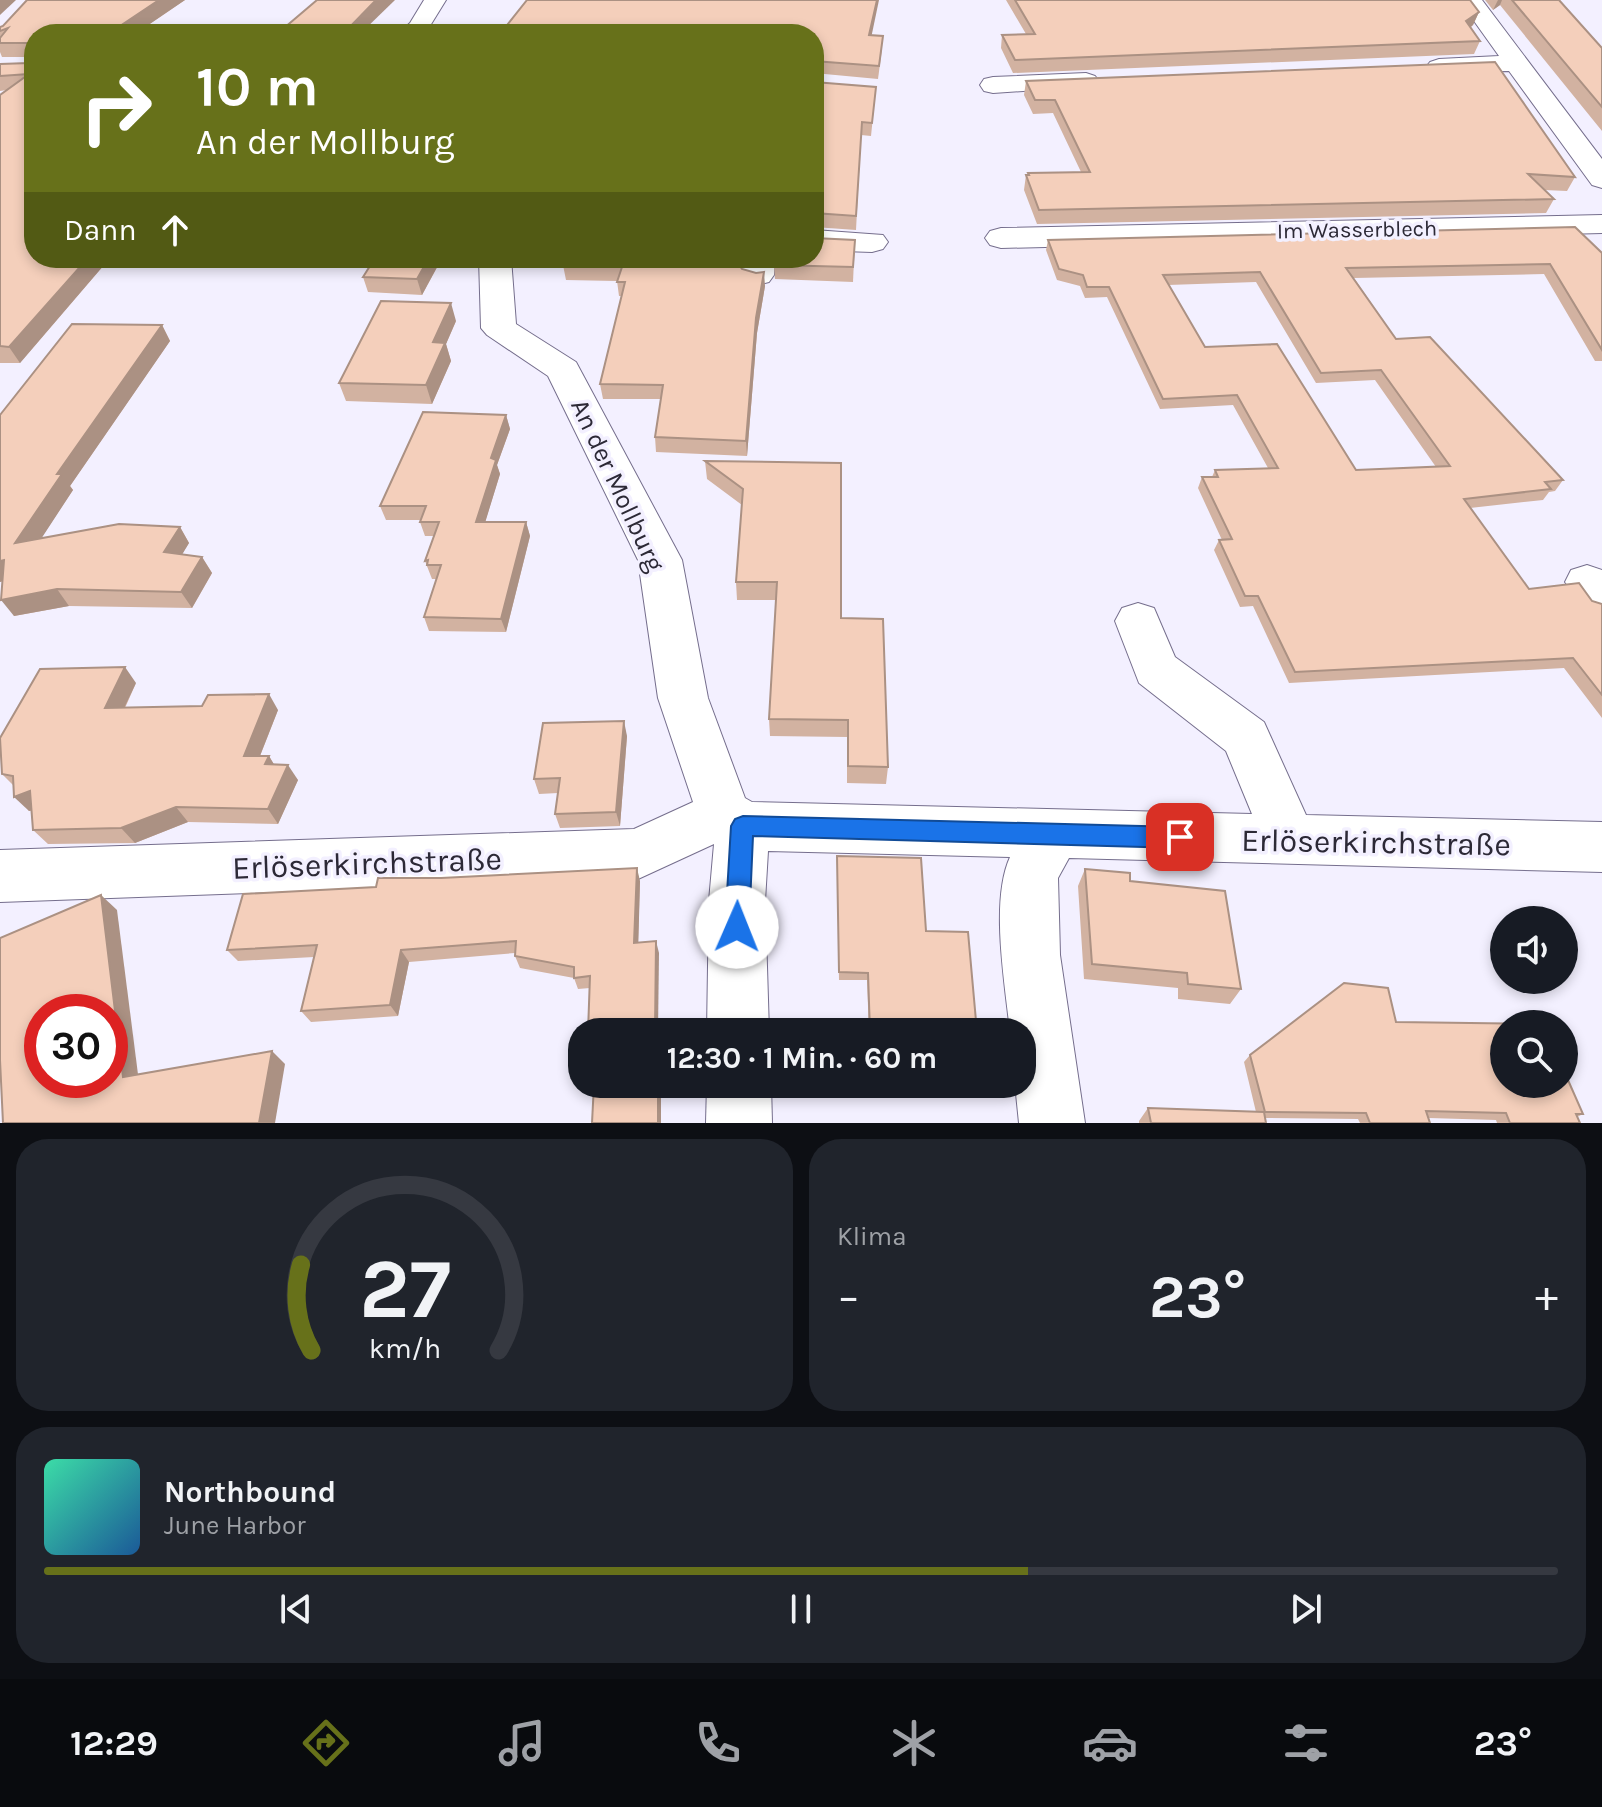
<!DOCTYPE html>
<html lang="de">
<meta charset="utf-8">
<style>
body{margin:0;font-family:Karla,sans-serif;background:#20242c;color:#f1f3f6;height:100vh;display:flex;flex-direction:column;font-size:30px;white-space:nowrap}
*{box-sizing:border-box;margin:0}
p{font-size:26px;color:#9ea1a6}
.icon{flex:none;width:44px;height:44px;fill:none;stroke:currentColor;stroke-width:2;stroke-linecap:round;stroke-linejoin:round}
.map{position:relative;height:1123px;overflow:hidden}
.drawer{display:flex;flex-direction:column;gap:16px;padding:16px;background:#0d0f14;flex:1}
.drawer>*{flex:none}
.guide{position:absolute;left:24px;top:24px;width:800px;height:244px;border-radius:32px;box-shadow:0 4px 12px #0003;background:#67711a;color:#fff;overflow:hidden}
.controls{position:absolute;left:1490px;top:906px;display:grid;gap:16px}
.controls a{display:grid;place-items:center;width:88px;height:88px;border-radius:50%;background:#171b24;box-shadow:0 4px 12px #0003;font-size:40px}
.speed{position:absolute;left:24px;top:994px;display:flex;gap:16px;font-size:40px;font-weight:700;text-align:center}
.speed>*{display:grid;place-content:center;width:104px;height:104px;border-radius:50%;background:#171b24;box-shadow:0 4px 12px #0003;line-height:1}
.speed .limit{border:12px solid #d22;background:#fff;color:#111}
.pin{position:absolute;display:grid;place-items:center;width:68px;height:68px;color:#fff;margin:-34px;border-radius:16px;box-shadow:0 4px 12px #0006}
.me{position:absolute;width:88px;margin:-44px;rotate:1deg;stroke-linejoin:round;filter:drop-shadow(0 0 6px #0008)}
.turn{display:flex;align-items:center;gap:28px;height:168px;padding:0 40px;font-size:36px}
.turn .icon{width:104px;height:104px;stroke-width:2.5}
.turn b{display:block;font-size:56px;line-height:68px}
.then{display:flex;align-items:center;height:76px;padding:0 40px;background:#0003;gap:16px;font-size:30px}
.big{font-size:60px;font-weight:700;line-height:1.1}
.drawer .widget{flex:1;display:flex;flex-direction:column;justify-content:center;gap:12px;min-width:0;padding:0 28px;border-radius:32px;background:#20242c}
.drawer .dial{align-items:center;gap:0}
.dial svg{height:208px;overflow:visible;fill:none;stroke:#363941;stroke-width:7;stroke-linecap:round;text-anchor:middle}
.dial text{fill:#f1f3f6;stroke:none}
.song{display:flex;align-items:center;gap:24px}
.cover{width:96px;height:96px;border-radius:12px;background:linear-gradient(135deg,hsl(160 70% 55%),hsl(210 70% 35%))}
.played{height:8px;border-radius:4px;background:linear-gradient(90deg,#67711a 65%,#363941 65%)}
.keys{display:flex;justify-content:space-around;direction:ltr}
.heat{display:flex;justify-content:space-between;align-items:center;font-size:44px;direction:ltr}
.drawer .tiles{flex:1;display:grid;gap:16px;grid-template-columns:1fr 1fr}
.widget:last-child{grid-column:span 2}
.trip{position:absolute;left:568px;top:1018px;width:468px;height:80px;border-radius:32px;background:#171b24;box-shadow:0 4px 12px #0003;font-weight:700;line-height:80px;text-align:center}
.tab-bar{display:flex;height:128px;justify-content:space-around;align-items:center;background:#090b0e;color:#9ea1a6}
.tab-bar .icon{width:56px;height:56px}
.tab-bar .selected{color:#67711a}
.tab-bar b{font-size:36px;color:#f1f3f6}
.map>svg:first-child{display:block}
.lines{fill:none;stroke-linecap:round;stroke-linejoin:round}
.minor-casing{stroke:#756e8d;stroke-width:2}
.minor{fill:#fff;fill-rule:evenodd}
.wall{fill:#d2b2a1;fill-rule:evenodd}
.shaded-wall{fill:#ab9183}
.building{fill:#f4cfbb;stroke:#ab9183;stroke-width:2;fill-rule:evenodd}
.route{fill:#1a73e8;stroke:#114b97;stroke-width:2}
.labels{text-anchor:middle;stroke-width:7;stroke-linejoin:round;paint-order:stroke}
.far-street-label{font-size:22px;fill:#2c2936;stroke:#f3f0ff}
.street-label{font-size:26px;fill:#2c2936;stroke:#f3f0ff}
.near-street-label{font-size:32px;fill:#2c2936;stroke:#f3f0ff}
</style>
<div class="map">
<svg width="1602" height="1123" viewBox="0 0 1602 1123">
<rect width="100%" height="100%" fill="#f3f0ff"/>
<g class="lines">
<defs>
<g id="minor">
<path d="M 424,0 L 446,0 L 425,34 L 398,34 L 410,23 Z"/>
<path d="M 1459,0 L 1482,0 L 1602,159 L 1602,188 L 1592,185 L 1509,71 L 1430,72 L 1426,67 L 1430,62 L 1439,59 L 1499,56 Z"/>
<path d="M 1086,73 L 1095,76 L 1099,81 L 1095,86 L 993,93 L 984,91 L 980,85 L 984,79 L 993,77 Z"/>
<path d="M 1602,215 L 1602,233 L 1001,248 L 990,245 L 985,238 L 990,231 L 1001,228 Z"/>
<path d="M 814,230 L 883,235 L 888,242 L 883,249 L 872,252 L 814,250 Z"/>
<path d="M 479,258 L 511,258 L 516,324 L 576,362 L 682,560 L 708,698 L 745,798 L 752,802 L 1252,814 L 1226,751 L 1139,683 L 1115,621 L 1122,608 L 1138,603 L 1154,608 L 1175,657 L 1264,722 L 1306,815 L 1602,822 L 1602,872 L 1069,858 L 1058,878 L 1060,955 L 1085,1123 L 1019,1123 L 1015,1084 L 1022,1084 L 1022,1032 L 1010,1032 C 1005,983 990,901 1010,857 L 768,851 L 765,901 L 769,1032 L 707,1032 L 709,901 L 714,844 L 638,879 L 0,902 L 0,850 L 634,829 L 693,802 L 658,698 L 638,560 L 548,376 L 487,335 L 481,328 Z"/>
<path d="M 743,258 L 775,258 L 774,275 L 769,282 L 757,285 L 745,282 L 740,275 Z"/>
<path d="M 1587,565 L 1602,570 L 1602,615 L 1586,610 L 1565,582 L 1571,570 Z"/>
<path d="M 707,1084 L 771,1084 L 772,1123 L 706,1123 Z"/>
</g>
</defs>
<use href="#minor" class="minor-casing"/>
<use href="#minor" class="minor"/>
</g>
<g class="wall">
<path d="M 27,0 L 185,0 L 135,34 L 34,34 L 34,258 L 110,258 L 20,363 L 0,363 L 0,95 L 7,90 L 0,91 L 0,64 L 29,63 L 29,57 L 2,57 L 0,52 L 0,27 L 3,26 Z"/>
<path d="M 1006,0 L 1470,0 L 1479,12 L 1473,25 L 1471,27 L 1480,41 L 1474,54 L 1013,73 L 1001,48 L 1002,35 L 1026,34 Z"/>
<path d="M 1485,0 L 1559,0 L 1602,48 L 1602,131 L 1500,5 L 1493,10 Z"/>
<path d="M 814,34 L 871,36 L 882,49 L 878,79 L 814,73 Z"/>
<path d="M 1026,81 L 1575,177 L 1567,191 L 1544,190 L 1554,199 L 1546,213 L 1037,224 L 1024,190 L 1026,175 L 1028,175 L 1028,173 L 1081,172 L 1053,113 L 1033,114 L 1024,95 Z"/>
<path d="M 814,82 L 876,87 L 871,136 L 861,135 L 856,230 L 814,227 Z"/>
<path d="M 855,240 L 853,282 L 775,279 L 774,265 Z"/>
<path d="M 1048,240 L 1602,253 L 1602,361 L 1595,361 L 1544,274 L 1354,278 L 1396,339 L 1563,480 L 1555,491 L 1549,492 L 1543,500 L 1470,508 L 1529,589 L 1592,601 L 1602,604 L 1602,718 L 1564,668 L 1289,683 L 1253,606 L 1240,607 L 1214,550 L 1219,540 L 1222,540 L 1198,488 L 1202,477 L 1212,477 L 1215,470 L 1268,468 L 1233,405 L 1160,409 L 1107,297 L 1085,298 L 1080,286 L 1057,280 L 1046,250 ZM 1256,282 L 1316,383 L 1375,380 L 1436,467 L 1356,470 L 1205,347 L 1168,285 Z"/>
<path d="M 442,258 L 422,295 L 368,292 L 363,277 Z"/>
<path d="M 739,264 L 742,269 L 765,286 L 757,333 L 747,456 L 656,452 L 655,437 L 661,399 L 603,399 L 600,384 L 622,296 L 619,296 L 617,281 L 566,280 L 563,265 Z"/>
<path d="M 456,321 L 446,344 L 451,361 L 432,404 L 346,401 L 339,383 Z"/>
<path d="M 162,325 L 170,341 L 70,486 L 73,490 L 41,538 L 180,527 L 189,543 L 182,554 L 202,557 L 212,573 L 192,608 L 69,606 L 14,616 L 3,581 L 0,582 L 0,415 Z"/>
<path d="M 506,415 L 510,429 L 497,465 L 500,474 L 485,522 L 526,522 L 530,536 L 506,632 L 429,631 L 424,617 L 436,579 L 432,579 L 425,561 L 434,536 L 425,536 L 420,522 L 421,520 L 386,520 L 380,506 Z"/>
<path d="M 705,461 L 841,463 L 841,618 L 888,767 L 886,784 L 847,783 L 847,737 L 770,736 L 769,719 L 776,600 L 737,600 L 736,582 L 742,505 L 707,479 Z"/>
<path d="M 136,683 L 125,708 L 278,710 L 260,756 L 269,756 L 274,765 L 298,780 L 278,824 L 188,822 L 135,843 L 48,844 L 33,830 L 31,811 L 29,811 L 14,786 L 2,774 Z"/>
<path d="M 627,736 L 620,826 L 560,828 L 555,814 L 558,793 L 539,794 L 534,779 Z"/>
<path d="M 837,865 L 926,931 L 977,1032 L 869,1032 L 867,980 L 839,980 Z"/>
<path d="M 1085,869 L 1130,881 L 1241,989 L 1230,1004 L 1178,999 L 1178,988 L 1084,979 L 1078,886 Z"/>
<path d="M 640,881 L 638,942 L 659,953 L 590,988 L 578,989 L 574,978 L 520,968 L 515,956 L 515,953 L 409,962 L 398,1016 L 311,1022 L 301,1011 L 314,957 L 238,961 L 227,950 Z"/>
<path d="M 1396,1022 L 1583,1114 L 1577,1117 L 1580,1123 L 1497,1123 L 1496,1120 L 1429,1118 L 1430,1123 L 1360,1123 L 1358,1119 L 1265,1118 L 1266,1123 L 1139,1123 L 1139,1121 L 1148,1108 L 1256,1112 L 1244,1062 L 1250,1055 Z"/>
</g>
<g class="shaded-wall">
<path d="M 0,0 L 16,0 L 0,15 Z"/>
<path d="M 159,0 L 185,0 L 135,34 L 108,34 Z"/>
<path d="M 376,0 L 395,0 L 360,34 L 343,34 Z"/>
<path d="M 877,0 L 879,0 L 869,48 L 869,35 Z"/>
<path d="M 1498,0 L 1502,0 L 1500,5 L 1493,10 Z"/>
<path d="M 1479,12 L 1473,25 L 1461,34 L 1466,21 Z"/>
<path d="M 88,258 L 110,258 L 20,363 L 9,347 Z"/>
<path d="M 429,258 L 442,258 L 422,295 L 417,279 Z"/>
<path d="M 764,272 L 765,286 L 757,333 L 747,456 L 746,441 L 756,318 Z"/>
<path d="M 451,303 L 456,321 L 446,344 L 451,361 L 432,404 L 426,385 L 433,342 Z"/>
<path d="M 162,325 L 170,341 L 70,486 L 73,490 L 28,559 L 15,543 L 57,474 Z"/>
<path d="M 506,415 L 510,429 L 497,465 L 500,474 L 481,536 L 476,522 L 491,458 Z"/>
<path d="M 526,522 L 530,536 L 506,632 L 501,619 Z"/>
<path d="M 180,527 L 189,543 L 174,568 L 164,552 Z"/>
<path d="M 202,557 L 212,573 L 192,608 L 181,592 Z"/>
<path d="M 4,560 L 17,576 L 0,582 L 0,561 Z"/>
<path d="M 57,589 L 69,606 L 14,616 L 1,600 Z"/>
<path d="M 125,667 L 136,683 L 117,723 L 105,708 Z"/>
<path d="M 269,694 L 278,710 L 254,771 L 244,756 Z"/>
<path d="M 624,721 L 627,736 L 620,826 L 616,812 Z"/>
<path d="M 269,756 L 278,771 L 265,764 Z"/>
<path d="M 288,765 L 298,780 L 278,824 L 268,809 Z"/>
<path d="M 30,791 L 45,806 L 29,811 L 14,797 Z"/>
<path d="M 176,807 L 188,822 L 135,843 L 121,828 Z"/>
<path d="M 637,868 L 640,881 L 638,955 L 634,943 Z"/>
<path d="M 101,895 L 117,910 L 140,1090 L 123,1077 Z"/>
<path d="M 656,941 L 659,953 L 658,1032 L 655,1032 Z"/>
<path d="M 401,950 L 409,962 L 398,1016 L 390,1005 Z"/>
<path d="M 272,1051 L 285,1064 L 275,1123 L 259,1123 Z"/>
<rect x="658" y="1084" width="3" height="39"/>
</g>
<g class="building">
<path d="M 27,0 L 159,0 L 108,34 L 34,34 L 34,258 L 88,258 L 9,347 L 0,346 L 0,95 L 29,74 L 0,76 L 0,64 L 29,63 L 29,43 L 0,43 L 0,38 L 8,28 L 0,31 L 0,27 L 3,26 Z"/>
<path d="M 317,0 L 376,0 L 343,34 L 277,34 Z"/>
<path d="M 527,0 L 877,0 L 869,35 L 883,36 L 879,66 L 814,61 L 814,34 L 500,34 Z"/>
<path d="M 1015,0 L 1470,0 L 1479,12 L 1466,21 L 1480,41 L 1015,60 L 1002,35 L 1035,34 Z"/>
<path d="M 1512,0 L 1559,0 L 1602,48 L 1602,107 Z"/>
<path d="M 1495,62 L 1575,177 L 1528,174 L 1554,199 L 1039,210 L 1026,175 L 1029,175 L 1028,173 L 1090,172 L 1055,100 L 1035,100 L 1026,81 Z"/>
<path d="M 814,82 L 876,87 L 872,123 L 862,122 L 856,216 L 814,213 Z"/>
<path d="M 1575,227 L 1602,253 L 1602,350 L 1550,264 L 1346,268 L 1396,339 L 1430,337 L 1563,480 L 1545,482 L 1551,489 L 1464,499 L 1529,589 L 1579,583 L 1592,601 L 1602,604 L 1602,695 L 1573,658 L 1295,672 L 1258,596 L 1245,596 L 1219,540 L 1232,539 L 1202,477 L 1218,477 L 1215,470 L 1278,468 L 1237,395 L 1163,399 L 1109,287 L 1087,287 L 1083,275 L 1059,269 L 1048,240 ZM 1260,272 L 1321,373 L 1381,370 L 1450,466 L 1356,470 L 1277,344 L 1205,347 L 1163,275 Z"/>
<path d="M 814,238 L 855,240 L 853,267 L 774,265 L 775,258 L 814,258 Z"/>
<path d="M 375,258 L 429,258 L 417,279 L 363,277 Z"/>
<path d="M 566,258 L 737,258 L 736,260 L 742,269 L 756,273 L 764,272 L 756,318 L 746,441 L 655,437 L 663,385 L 600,384 L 625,282 L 617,282 L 622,267 L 563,265 Z"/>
<path d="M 381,301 L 451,303 L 433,342 L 445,343 L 426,385 L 339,383 Z"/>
<path d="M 72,324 L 162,325 L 57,474 L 62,474 L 15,543 L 119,524 L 180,527 L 164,552 L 202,557 L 181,592 L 57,589 L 1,600 L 4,560 L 0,561 L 0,415 Z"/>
<path d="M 423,412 L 506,415 L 491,458 L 496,460 L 476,522 L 526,522 L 501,619 L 424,617 L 441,565 L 427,565 L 428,560 L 425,561 L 439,522 L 420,522 L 426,506 L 380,506 Z"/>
<path d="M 705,461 L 841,463 L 841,618 L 883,619 L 888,767 L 848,766 L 848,720 L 769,719 L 777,582 L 736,582 L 743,489 Z"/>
<path d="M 125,667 L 105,708 L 202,706 L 208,695 L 269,694 L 244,756 L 269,756 L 265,764 L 288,765 L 268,809 L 176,807 L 121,828 L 33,830 L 30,791 L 14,797 L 13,776 L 2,774 L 0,738 L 40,669 Z"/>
<path d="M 624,721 L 616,812 L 555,814 L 560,778 L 534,779 L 543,723 Z"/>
<path d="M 837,856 L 921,858 L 926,931 L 968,932 L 977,1032 L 870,1032 L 868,973 L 839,972 Z"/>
<path d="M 637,868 L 634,943 L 656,941 L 655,1032 L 588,1032 L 590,976 L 574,978 L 574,967 L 515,956 L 516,941 L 401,950 L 390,1005 L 301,1011 L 317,945 L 227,950 L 243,894 L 376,887 L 378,878 L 441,878 Z"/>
<path d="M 1085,869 L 1130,873 L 1130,881 L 1225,891 L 1241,989 L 1188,984 L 1187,973 L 1092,964 Z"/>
<path d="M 101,895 L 123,1077 L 272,1051 L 259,1123 L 3,1123 L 0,1060 L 0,938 ZM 42,1012 L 110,1012 L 110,1080 L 42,1080 Z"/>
<path d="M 1344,983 L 1388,988 L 1396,1022 L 1538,1024 L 1504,1024 L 1504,1084 L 1564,1084 L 1564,1071 L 1583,1114 L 1576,1114 L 1580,1123 L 1510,1123 L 1506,1113 L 1426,1111 L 1430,1123 L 1370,1123 L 1366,1113 L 1265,1112 L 1250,1055 Z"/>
<path d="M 594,1084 L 658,1084 L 658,1123 L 592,1123 Z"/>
<path d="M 1148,1108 L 1264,1112 L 1266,1123 L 1151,1123 Z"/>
</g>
<path class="route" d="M 743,816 L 1180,827 L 1188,830 L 1191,837 L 1188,845 L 1180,848 L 753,836 L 749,927 L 746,935 L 737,938 L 729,935 L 725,927 L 731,826 L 735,819 Z"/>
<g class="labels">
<g class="far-street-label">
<text transform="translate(1357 229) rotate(-1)" y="8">Im Wasserblech</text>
</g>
<g class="street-label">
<text transform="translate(618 485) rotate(65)" y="9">An der Mollburg</text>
</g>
<g class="near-street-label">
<text transform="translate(1376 842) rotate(1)" y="11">Erlöserkirchstraße</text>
<text transform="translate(367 863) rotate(-2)" y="11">Erlöserkirchstraße</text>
</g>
</g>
</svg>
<div class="controls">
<a><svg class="icon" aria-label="sound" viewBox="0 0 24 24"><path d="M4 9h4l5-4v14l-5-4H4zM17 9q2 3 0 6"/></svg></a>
<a><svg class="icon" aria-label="search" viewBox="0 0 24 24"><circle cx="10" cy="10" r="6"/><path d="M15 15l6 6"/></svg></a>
</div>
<div class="speed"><div class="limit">30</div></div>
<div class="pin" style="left:1180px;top:837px;background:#d93025"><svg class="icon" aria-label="arrive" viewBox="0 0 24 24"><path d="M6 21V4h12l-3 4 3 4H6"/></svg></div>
<svg class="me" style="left:737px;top:927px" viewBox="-20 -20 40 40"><circle r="19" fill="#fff"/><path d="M0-13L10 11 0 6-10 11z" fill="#1a73e8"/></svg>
<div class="trip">12:30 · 1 Min. · 60 m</div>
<div class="guide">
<div class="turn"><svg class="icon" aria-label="right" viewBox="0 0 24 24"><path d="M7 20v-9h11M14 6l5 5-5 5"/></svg><div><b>10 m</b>An der Mollburg</div></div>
<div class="then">Dann<svg class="icon" aria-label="ahead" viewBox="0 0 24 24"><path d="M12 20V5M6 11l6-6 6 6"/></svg></div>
</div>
</div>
<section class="drawer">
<div class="tiles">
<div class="widget dial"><svg viewBox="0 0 100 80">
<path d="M14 69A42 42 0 1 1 86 69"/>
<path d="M14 69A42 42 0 0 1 10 36" stroke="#67711a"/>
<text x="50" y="56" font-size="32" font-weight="700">27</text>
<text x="50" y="72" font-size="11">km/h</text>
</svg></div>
<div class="widget"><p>Klima</p>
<div class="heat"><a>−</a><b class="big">23°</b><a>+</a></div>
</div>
<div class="widget">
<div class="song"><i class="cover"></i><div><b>Northbound</b><p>June Harbor</p></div></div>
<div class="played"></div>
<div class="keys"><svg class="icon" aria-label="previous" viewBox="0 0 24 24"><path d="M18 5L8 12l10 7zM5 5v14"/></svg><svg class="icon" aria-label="pause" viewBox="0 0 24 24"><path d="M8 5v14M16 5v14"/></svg><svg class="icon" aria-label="next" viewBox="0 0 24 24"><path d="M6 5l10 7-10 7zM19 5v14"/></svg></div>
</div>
</div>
</section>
<nav class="tab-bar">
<b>12:29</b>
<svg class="icon selected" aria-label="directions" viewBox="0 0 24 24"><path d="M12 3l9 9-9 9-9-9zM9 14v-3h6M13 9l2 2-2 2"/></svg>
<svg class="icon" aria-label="music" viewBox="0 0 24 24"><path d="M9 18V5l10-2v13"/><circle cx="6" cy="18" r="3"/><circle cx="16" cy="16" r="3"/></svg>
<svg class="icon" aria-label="phone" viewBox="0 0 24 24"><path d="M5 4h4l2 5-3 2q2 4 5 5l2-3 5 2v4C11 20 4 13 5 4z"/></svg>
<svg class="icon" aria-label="climate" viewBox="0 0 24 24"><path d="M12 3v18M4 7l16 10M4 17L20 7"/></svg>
<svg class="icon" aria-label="car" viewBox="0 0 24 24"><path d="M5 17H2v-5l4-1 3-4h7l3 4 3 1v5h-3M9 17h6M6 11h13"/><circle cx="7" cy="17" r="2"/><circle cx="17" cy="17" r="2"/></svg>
<svg class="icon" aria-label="filters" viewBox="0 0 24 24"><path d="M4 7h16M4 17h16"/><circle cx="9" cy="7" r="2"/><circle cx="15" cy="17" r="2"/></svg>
<b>23°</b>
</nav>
